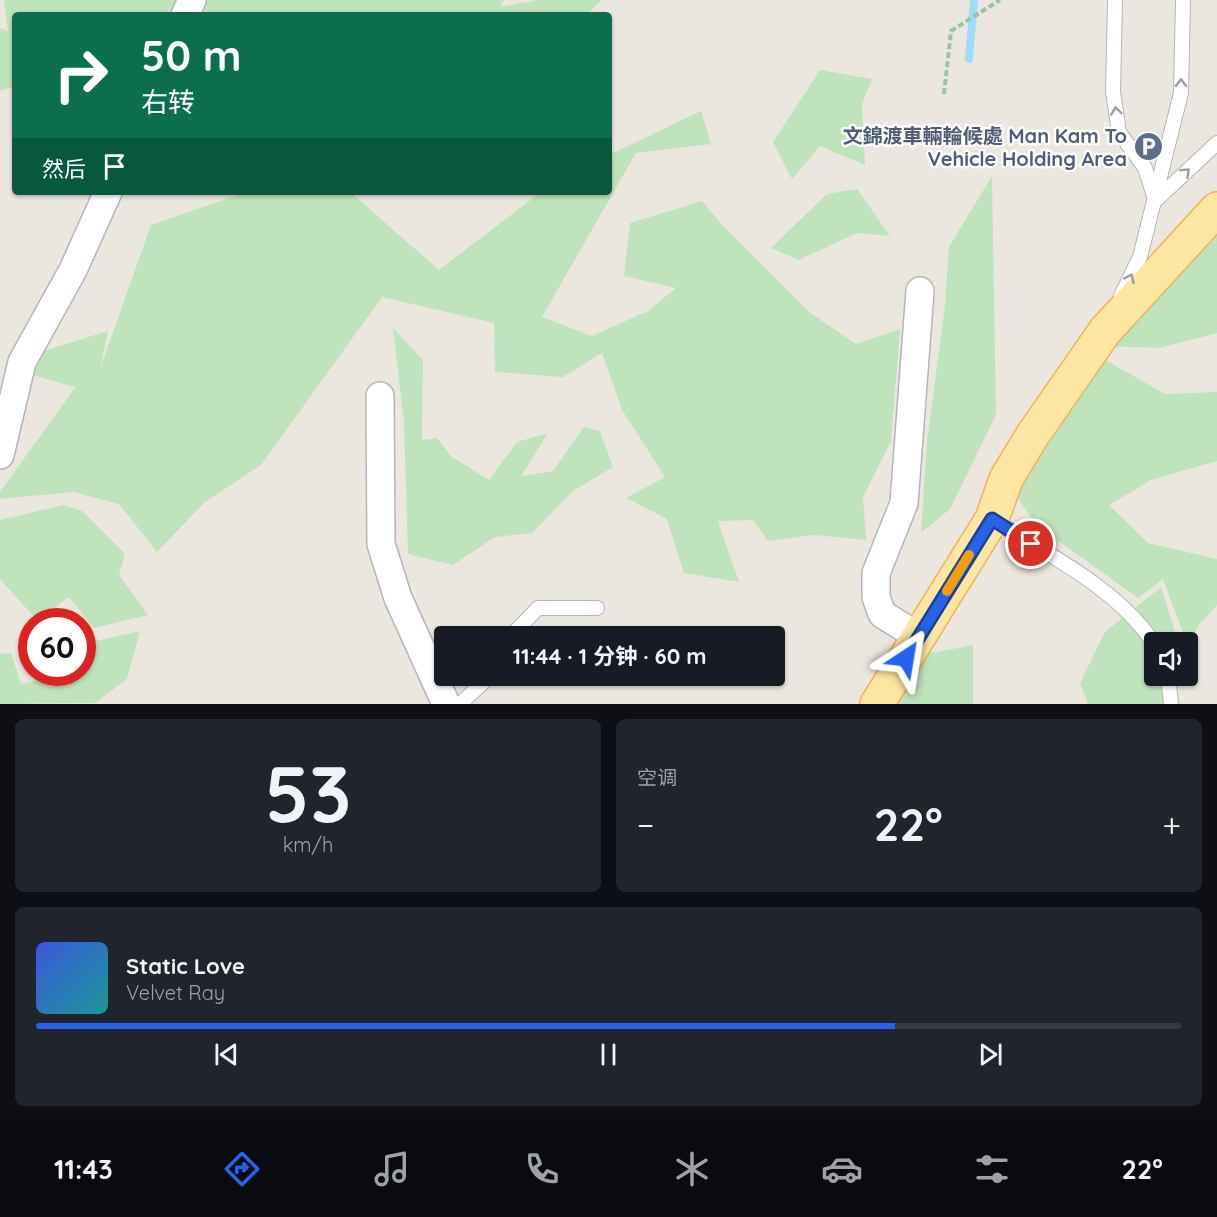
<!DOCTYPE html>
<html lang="zh">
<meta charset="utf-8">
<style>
body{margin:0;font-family:Quicksand,"Noto Sans SC",sans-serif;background:#20242c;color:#f1f3f6;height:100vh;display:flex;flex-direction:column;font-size:22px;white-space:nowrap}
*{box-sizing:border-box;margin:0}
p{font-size:20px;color:#9ea1a6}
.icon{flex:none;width:33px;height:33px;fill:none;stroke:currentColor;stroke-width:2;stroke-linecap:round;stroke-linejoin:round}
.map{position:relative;height:704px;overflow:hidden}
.details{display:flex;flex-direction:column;gap:15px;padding:15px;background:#0d0f14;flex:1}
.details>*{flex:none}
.top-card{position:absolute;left:12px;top:12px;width:600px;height:183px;border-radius:6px;box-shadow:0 2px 4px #0004;background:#0b6e4f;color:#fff;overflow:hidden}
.fabs{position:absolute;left:1144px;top:632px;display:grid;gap:12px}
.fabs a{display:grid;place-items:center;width:54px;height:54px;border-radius:6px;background:#171b24;box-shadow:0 2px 4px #0004;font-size:30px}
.speed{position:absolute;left:18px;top:608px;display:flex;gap:12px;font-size:30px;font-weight:700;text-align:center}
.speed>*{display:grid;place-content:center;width:78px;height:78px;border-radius:50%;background:#171b24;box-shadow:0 2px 4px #0004;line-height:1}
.speed .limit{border:9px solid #d22;background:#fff;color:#111}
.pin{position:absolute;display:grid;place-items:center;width:51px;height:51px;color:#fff;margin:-26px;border:3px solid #fff;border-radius:50%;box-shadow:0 2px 6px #0007}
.me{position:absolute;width:66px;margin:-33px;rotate:33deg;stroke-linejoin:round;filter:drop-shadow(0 0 4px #0008)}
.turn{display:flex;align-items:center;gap:21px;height:126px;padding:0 30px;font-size:27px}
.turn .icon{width:78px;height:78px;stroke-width:2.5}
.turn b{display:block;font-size:42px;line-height:51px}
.then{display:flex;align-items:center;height:57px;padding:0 30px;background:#0003;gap:12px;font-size:22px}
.big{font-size:45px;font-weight:700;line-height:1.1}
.details .card{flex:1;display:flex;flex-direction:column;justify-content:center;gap:9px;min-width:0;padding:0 21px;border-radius:9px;background:#20242c}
.details .dial{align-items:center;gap:0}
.dial b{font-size:78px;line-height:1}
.song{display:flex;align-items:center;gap:18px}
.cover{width:72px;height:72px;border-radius:9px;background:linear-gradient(135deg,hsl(230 70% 55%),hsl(180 70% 35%))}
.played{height:6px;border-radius:3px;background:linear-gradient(90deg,#2563eb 75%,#363941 75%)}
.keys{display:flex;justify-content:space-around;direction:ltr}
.heat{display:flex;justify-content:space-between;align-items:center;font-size:33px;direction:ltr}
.details .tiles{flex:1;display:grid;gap:15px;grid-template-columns:1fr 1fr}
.card:last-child{grid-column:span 2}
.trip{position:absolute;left:434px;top:626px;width:351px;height:60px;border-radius:6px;background:#171b24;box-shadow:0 2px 4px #0004;font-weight:700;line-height:60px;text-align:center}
.menu{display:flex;height:96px;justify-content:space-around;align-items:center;background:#090b0e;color:#9ea1a6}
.menu .icon{width:42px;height:42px}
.menu .active{color:#2563eb}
.menu b{font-size:27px;color:#f1f3f6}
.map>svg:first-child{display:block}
.green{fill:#bfe3bb}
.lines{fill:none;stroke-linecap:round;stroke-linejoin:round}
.stream{stroke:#9dddfc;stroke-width:8}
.service-casing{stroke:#b2b6ba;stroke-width:16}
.minor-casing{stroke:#b2b6ba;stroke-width:30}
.primary-casing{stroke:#edb356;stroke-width:36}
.path{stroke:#96c69e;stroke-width:4;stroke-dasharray:6 3;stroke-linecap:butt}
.service{stroke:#fff;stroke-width:14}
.minor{stroke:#fff;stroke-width:27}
.primary{stroke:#fde5a2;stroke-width:33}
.oneway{stroke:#9b9da0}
.route-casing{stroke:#184099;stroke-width:15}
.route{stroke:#2563eb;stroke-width:10}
.slow{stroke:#f59e0b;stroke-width:10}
.labels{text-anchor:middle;stroke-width:5;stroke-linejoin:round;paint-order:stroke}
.service-label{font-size:20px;font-weight:bold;fill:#4e5e75;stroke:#fff;text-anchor:end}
</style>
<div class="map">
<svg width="1217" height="704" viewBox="0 0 1217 704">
<rect width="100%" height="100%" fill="#ebe7df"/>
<g class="green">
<path d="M 4,0 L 504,0 L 500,7 L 539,0 L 602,0 L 586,15 L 15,15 L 15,86 L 0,91 L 0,28 L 8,31 Z"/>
<path d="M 820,70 L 872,79 L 862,104 L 865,165 L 820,146 L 792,179 L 773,142 Z"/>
<path d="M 701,111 L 711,144 L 636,153 L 542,317 L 592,336 L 648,311 L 676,288 L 624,276 L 630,223 L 702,201 L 721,224 L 809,312 L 856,344 L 900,329 L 891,441 L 863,497 L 866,540 L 814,535 L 768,541 L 753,520 L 718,521 L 739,582 L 684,573 L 667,519 L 626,498 L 665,477 L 622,410 L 602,353 L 563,377 L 495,372 L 494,323 L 382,297 L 261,465 L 205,502 L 157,552 L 119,504 L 73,492 L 0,499 L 0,492 L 74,389 L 77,388 L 33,375 L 40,352 L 108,331 L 100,369 L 151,225 L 247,192 L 350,192 L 439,270 L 541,192 L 609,192 L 609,155 Z"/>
<path d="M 992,176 L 996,415 L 950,509 L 921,533 L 927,442 L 945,305 L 949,247 Z"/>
<path d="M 857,189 L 890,236 L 857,233 L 799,260 L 771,248 L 827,194 Z"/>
<path d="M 1207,234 L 1217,236 L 1217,333 L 1159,348 L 1102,346 Z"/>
<path d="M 393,328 L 423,360 L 422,440 L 437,438 L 451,456 L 489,480 L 517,442 L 548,433 L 521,476 L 553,471 L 584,427 L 600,431 L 613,467 L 573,491 L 532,533 L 495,537 L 453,565 L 408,554 L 404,422 Z"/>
<path d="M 1084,348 L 1165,394 L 1217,392 L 1217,461 L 1151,480 L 1109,505 L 1148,543 L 1217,559 L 1217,605 L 1198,626 L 1188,646 L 1163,579 L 1138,598 L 1035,524 L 1006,479 Z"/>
<path d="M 64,505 L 82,511 L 125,554 L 119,575 L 148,615 L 94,628 L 69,597 L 37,620 L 0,579 L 0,520 Z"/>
<path d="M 1161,587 L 1178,642 L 1155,642 L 1155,675 L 1174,675 L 1175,704 L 1088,704 L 1080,683 L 1105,632 Z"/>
<path d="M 140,631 L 127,679 L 95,703 L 0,704 L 0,654 L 11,653 L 21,684 L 42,680 L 50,672 L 82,672 L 83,644 Z"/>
<path d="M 973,645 L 973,704 L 877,704 L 906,658 Z"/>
</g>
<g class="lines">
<path class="stream" d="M 969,59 L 974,0"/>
<defs>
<g id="service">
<path d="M 1115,0 L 1113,92 L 1119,132 L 1145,168 L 1155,199"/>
<path d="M 1155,201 L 1217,143"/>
<path d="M 1121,296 L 1140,257 L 1181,93 L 1183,0"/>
<path d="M 992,519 C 1048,555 1118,588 1155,645"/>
<path d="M 511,636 L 538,608 L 597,608"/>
<path d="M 1168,675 L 1171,704"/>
<path d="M 460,704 L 491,675"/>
</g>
<g id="minor">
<path d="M 185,15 L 192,0"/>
<path d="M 380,396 L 381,544 L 398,598 L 446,704"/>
<path d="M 0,455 L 22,362 L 73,270 L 108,192"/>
<path d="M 919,637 L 882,614 L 876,597 L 876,573 L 904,503 L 920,291"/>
</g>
<path id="primary" d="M 877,704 L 992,519 L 1006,479 L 1032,436 L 1105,331 L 1217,209"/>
</defs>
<use href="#service" class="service-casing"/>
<use href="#minor" class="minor-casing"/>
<use href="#primary" class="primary-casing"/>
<path class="path" d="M 944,94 L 951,31 L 1000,0"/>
<use href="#service" class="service"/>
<use href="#minor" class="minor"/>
<use href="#primary" class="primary"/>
</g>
<defs><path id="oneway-chevron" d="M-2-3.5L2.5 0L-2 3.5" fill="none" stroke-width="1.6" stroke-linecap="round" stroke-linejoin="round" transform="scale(1.5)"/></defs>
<g class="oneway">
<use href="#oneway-chevron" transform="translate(1181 83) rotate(-89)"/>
<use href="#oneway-chevron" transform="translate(1116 111) rotate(-98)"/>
<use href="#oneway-chevron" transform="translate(1186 172) rotate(-44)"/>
<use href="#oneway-chevron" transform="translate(1130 278) rotate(-65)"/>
</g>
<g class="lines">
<defs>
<path id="route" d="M 906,658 L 992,519 L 1031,544"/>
</defs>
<use href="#route" class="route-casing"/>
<use href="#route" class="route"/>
<path class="slow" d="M 947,591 L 969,555"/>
</g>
<defs>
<symbol id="parking-disc" viewBox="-11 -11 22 22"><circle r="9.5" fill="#5c6f8a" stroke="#fff"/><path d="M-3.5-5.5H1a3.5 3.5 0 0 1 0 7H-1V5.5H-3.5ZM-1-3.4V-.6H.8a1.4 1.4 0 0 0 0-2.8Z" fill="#fff"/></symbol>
</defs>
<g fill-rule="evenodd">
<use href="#parking-disc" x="1132" y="130" width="33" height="33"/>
</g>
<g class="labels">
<g class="service-label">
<text x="1127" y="143">文錦渡車輛輪候處 Man Kam To<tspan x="1127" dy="23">Vehicle Holding Area</tspan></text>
</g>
</g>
</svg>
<div class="fabs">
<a><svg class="icon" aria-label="sound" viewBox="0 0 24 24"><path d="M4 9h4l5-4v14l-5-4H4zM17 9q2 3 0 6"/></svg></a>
</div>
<div class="speed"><div class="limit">60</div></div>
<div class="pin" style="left:1031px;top:544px;background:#d93025"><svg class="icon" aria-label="arrive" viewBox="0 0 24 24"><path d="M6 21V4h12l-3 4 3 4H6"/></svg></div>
<svg class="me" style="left:906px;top:658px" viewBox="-20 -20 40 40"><path d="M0-17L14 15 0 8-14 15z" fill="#2563eb" stroke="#fff" stroke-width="4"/></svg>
<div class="trip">11:44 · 1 分钟 · 60 m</div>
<div class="top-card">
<div class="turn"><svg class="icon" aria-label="right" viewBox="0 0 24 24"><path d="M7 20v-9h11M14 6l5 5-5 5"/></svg><div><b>50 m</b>右转</div></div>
<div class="then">然后<svg class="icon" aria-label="arrive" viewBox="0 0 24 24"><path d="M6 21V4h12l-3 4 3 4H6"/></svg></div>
</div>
</div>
<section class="details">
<div class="tiles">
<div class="card dial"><b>53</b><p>km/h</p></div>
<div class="card"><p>空调</p>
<div class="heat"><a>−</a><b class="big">22°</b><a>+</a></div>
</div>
<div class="card">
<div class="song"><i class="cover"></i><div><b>Static Love</b><p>Velvet Ray</p></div></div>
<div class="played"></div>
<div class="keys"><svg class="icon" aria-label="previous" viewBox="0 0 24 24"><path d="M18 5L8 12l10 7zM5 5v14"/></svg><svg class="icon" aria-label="pause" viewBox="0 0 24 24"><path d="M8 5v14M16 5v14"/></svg><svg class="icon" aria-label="next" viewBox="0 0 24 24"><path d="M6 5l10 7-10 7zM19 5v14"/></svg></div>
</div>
</div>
</section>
<nav class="menu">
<b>11:43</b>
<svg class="icon active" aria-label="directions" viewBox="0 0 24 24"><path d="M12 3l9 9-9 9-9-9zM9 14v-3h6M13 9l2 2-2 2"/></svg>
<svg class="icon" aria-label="music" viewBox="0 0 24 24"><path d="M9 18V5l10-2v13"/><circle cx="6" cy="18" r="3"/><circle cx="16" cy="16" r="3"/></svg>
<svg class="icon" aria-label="phone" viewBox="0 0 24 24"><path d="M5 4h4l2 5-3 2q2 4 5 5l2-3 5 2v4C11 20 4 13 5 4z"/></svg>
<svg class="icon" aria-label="climate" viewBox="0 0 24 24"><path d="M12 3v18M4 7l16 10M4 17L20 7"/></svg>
<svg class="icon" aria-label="car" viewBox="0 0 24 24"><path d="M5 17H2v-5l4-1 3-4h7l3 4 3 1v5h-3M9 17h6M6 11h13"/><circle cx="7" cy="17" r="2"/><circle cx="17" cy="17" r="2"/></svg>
<svg class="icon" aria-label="filters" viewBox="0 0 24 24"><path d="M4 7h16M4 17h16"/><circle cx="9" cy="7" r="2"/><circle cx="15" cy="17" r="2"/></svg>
<b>22°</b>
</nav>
